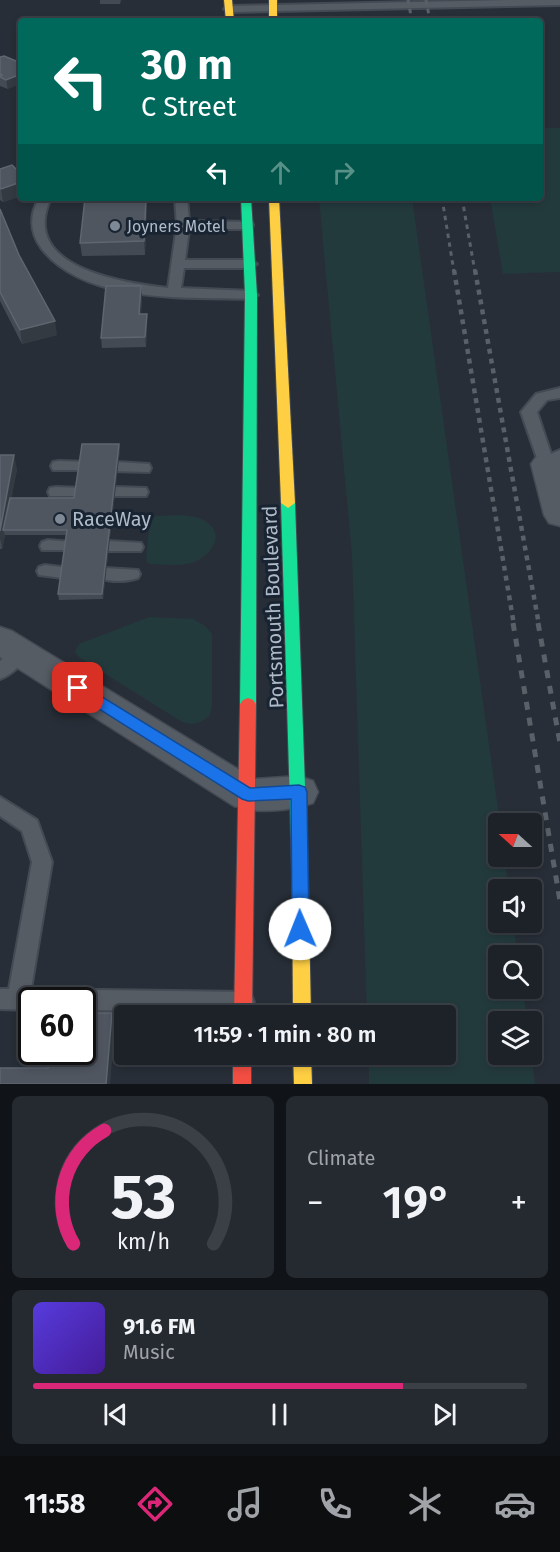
<!DOCTYPE html>
<meta charset="utf-8">
<style>
body{margin:0;font-family:"Fira Sans",sans-serif;background:#252a31;color:#f1f3f6;height:100vh;display:flex;flex-direction:column;font-size:22px;white-space:nowrap}
*{box-sizing:border-box;margin:0}
p{font-size:20px;color:#a0a4a8}
.icon{flex:none;width:33px;height:33px;fill:none;stroke:currentColor;stroke-width:2;stroke-linecap:round;stroke-linejoin:round}
.map{position:relative;height:1084px;overflow:hidden}
.details{display:flex;flex-direction:column;gap:12px;padding:12px;background:#101317;flex:1}
.details>*{flex:none}
.hud{position:absolute;left:18px;top:18px;width:525px;height:183px;border-radius:6px;box-shadow:0 3px 9px #0003,0 0 0 2px #3b3f46;background:#00695c;color:#fff;overflow:hidden}
.needle{width:39px;rotate:291deg}
.controls{position:absolute;left:488px;top:813px;display:grid;gap:12px}
.controls a{display:grid;place-items:center;width:54px;height:54px;border-radius:6px;background:#1d2229;box-shadow:0 3px 9px #0003,0 0 0 2px #3b3f46;font-size:30px}
.speed{position:absolute;left:18px;top:987px;display:flex;gap:12px;font-size:30px;font-weight:700;text-align:center}
.speed>*{display:grid;place-content:center;width:78px;height:78px;border-radius:50%;background:#1d2229;box-shadow:0 3px 9px #0003,0 0 0 2px #3b3f46;line-height:1}
.speed .limit{border:3px solid #111;border-radius:9px;background:#fff;color:#111}
.pin{position:absolute;display:grid;place-items:center;width:51px;height:51px;color:#fff;margin:-26px;border-radius:12px;box-shadow:0 3px 9px #0006}
.me{position:absolute;width:66px;margin:-33px;rotate:359deg;stroke-linejoin:round;filter:drop-shadow(0 0 4px #0008)}
.turn{display:flex;align-items:center;gap:21px;height:126px;padding:0 24px;font-size:27px}
.turn .icon{width:78px;height:78px;stroke-width:2.5}
.turn b{display:block;font-size:42px;line-height:51px}
.lanes{display:flex;align-items:center;height:57px;padding:0 24px;background:#0003;justify-content:center;gap:30px;direction:ltr}
.lanes .off{opacity:.35}
.big{font-size:45px;font-weight:600;line-height:1.1}
.details .tile{flex:1;display:flex;flex-direction:column;justify-content:center;gap:9px;min-width:0;padding:0 21px;border-radius:9px;background:#252a31}
.details .dial{align-items:center;gap:0}
.dial svg{height:156px;overflow:visible;fill:none;stroke:#3b3f46;stroke-width:7;stroke-linecap:round;text-anchor:middle}
.dial text{fill:#f1f3f6;stroke:none}
.song{display:flex;align-items:center;gap:18px}
.cover{width:72px;height:72px;border-radius:9px;background:linear-gradient(135deg,hsl(250 70% 55%),hsl(260 70% 35%))}
.played{height:6px;border-radius:3px;background:linear-gradient(90deg,#db2777 75%,#3b3f46 75%)}
.keys{display:flex;justify-content:space-around;direction:ltr}
.heat{display:flex;justify-content:space-between;align-items:center;font-size:33px;direction:ltr}
.details .tiles{flex:1;display:grid;gap:12px;grid-template-columns:1fr 1fr}
.tile:last-child{grid-column:span 2}
.trip{position:absolute;left:114px;top:1005px;width:342px;height:60px;border-radius:6px;background:#1d2229;box-shadow:0 3px 9px #0003,0 0 0 2px #3b3f46;font-weight:600;line-height:60px;text-align:center}
.tab-bar{display:flex;height:96px;justify-content:space-around;align-items:center;background:#0c0e10;color:#a0a4a8}
.tab-bar .icon{width:42px;height:42px}
.tab-bar .current{color:#db2777}
.tab-bar b{font-size:27px;color:#f1f3f6}
.map>svg:first-child{display:block}
.green{fill:#233a3d}
.lines{fill:none;stroke-linecap:round;stroke-linejoin:round}
.lane-casing{stroke:#444a53;stroke-width:4}
.street-casing{stroke:#444a53;stroke-width:3}
.fast-casing{stroke:#444a53;stroke-width:2}
.slow-casing{stroke:#444a53;stroke-width:2}
.jam-casing{stroke:#444a53;stroke-width:2}
.lane{fill:#565c64;fill-rule:evenodd}
.street{fill:#565c64;fill-rule:evenodd}
.fast{fill:#16e098;fill-rule:evenodd}
.slow{fill:#ffcf43;fill-rule:evenodd}
.jam{fill:#f24e42;fill-rule:evenodd}
.rail-far2{stroke:#5a6068;stroke-width:3;stroke-dasharray:4.5 4.5;stroke-linecap:butt}
.rail-far1{stroke:#5a6068;stroke-width:4.5;stroke-dasharray:5 5;stroke-linecap:butt}
.rail{stroke:#5a6068;stroke-width:5;stroke-dasharray:8 8;stroke-linecap:butt}
.wall{fill:#444a53}
.shaded-wall{fill:#343a42}
.building{fill:#505660;stroke:#5e6670;stroke-width:1.5}
.route{fill:#1a73e8;stroke:#114b97;stroke-width:1.5}
.poi-dot{fill:#7f8996;stroke:#192432;stroke-width:2}
.labels{text-anchor:middle;stroke-width:6;stroke-linejoin:round;paint-order:stroke}
.far-poi-label{font-size:16px;fill:#afbac9;stroke:#192432;text-anchor:start}
.poi-label{font-size:20px;fill:#afbac9;stroke:#192432;text-anchor:start}
.street-label{font-size:20px;fill:#afbac9;stroke:#192432}
</style>
<div class="map">
<svg width="560" height="1084" viewBox="0 0 560 1084">
<rect width="100%" height="100%" fill="#272e37"/>
<g class="green">
<path d="M 540,128 L 560,128 L 560,272 L 503,274 L 490,198 L 540,198 Z"/>
<path d="M 319,198 L 412,198 L 500,823 L 498,856 L 504,857 L 509,889 L 498,890 L 498,922 L 513,923 L 518,955 L 498,956 L 498,988 L 523,989 L 527,1021 L 498,1022 L 498,1054 L 531,1054 L 531,1052 L 535,1084 L 369,1084 L 369,1055 L 446,1054 L 446,1016 L 367,1015 L 352,555 Z"/>
<path d="M 156,516 C 171,516 189,513 203,520 C 230,534 209,560 187,564 C 175,566 161,564 149,564 L 146,560 L 150,520 Z"/>
<path d="M 149,617 L 193,619 L 204,625 L 212,634 L 212,707 L 210,715 C 201,724 193,725 182,722 L 80,658 L 75,652 L 79,644 Z"/>
</g>
<g class="lines">
<defs>
<g id="lane">
<path d="M 508,0 L 560,0 L 560,5 L 229,12 L 224,9 L 229,6 Z"/>
<path d="M 39,198 L 50,200 C 20,268 123,283 168,288 L 177,225 L 175,198 L 187,198 L 189,221 L 252,222 L 253,225 L 252,228 L 247,229 L 189,229 L 185,260 L 250,260 L 257,264 L 250,268 L 184,268 L 181,288 L 251,291 L 258,295 L 251,299 C 188,297 85,304 42,249 C 30,233 29,216 39,198 Z"/>
<path d="M 560,388 L 560,398 L 547,400 L 537,412 L 551,454 L 560,450 L 560,462 L 547,469 L 539,464 L 521,412 L 536,394 Z"/>
<path d="M 59,461 L 87,462 L 89,466 L 87,470 L 53,470 L 51,466 L 53,462 Z"/>
<path d="M 117,462 L 149,464 L 151,468 L 149,472 L 111,471 L 109,467 L 111,463 Z"/>
<path d="M 56,487 L 83,488 L 85,492 L 83,496 L 50,496 L 48,492 L 50,488 Z"/>
<path d="M 115,487 L 146,488 L 148,492 L 146,496 L 109,496 L 107,492 L 109,488 Z"/>
<path d="M 48,540 L 72,542 L 74,546 L 72,550 L 42,550 L 40,546 L 42,542 Z"/>
<path d="M 109,541 L 141,543 L 143,547 L 141,551 L 103,551 L 101,547 L 103,543 Z"/>
<path d="M 45,565 L 69,568 L 71,572 L 69,576 L 63,578 L 39,575 L 37,571 L 39,567 Z"/>
<path d="M 105,568 L 138,570 L 140,574 L 138,578 C 127,582 110,582 99,578 L 97,574 L 99,570 Z"/>
<path d="M 21,646 L 27,648 L 30,653 C 24,663 11,675 0,679 L 0,661 L 15,648 Z"/>
<path d="M 0,797 L 37,820 L 52,862 L 31,989 L 243,992 L 251,995 L 254,1002 L 251,1009 L 243,1012 L 82,1010 L 82,1000 L 32,1000 L 32,1010 L 0,1009 L 0,989 L 9,989 L 32,862 L 22,831 L 0,816 Z"/>
</g>
<g id="street">
<path d="M 547,454 L 558,457 L 560,460 L 560,526 L 549,523 L 544,515 L 531,464 L 536,457 Z"/>
<path d="M 0,627 L 12,631 L 254,779 L 299,776 L 313,781 L 318,792 L 313,803 C 289,811 258,814 234,806 L 0,657 Z"/>
</g>
<g id="fast">
<path d="M 241,198 L 251,198 L 257,295 L 256,704 L 253,708 L 248,710 L 243,708 L 240,704 L 245,295 Z"/>
<path d="M 288,498 L 295,503 L 308,872 L 306,877 L 300,879 L 294,877 L 292,872 L 281,503 Z"/>
</g>
<g id="slow">
<path d="M 224,0 L 232,0 L 234,21 L 226,21 Z"/>
<rect x="269" y="0" width="8" height="21"/>
<path d="M 269,198 L 279,198 L 295,503 L 288,508 L 281,503 Z"/>
<path d="M 300,865 L 306,867 L 308,872 L 311,1016 L 293,1016 L 292,872 L 294,867 Z"/>
<path d="M 293,1054 L 311,1054 L 312,1084 L 294,1084 Z"/>
</g>
<g id="jam">
<path d="M 248,698 L 253,700 L 256,704 L 252,1016 L 234,1016 L 240,704 L 243,700 Z"/>
<rect x="233" y="1054" width="18" height="30"/>
</g>
</defs>
<use href="#lane" class="lane-casing"/>
<use href="#street" class="street-casing"/>
<use href="#fast" class="fast-casing"/>
<use href="#slow" class="slow-casing"/>
<use href="#jam" class="jam-casing"/>
<use href="#lane" class="lane"/>
<use href="#street" class="street"/>
<use href="#fast" class="fast"/>
<use href="#slow" class="slow"/>
<use href="#jam" class="jam"/>
<g class="rail-far2">
<path d="M 408,0 L 412,21"/>
<path d="M 426,0 L 430,21"/>
<path d="M 442,198 L 454,272"/>
<path d="M 462,198 L 475,272"/>
</g>
<g class="rail-far1">
<path d="M 454,270 L 514,625"/>
<path d="M 475,270 L 539,625"/>
</g>
<g class="rail">
<path d="M 513,623 L 560,901"/>
<path d="M 538,623 L 560,743"/>
</g>
</g>
<g class="wall">
<path d="M 100,0 L 121,0 L 120,4 L 100,4 Z"/>
<path d="M 4,56 L 8,89 L 0,86 L 0,57 Z"/>
<path d="M 0,169 L 18,171 L 21,170 L 21,196 L 3,202 L 0,200 Z"/>
<path d="M 147,198 L 145,255 L 82,256 L 80,243 Z"/>
<path d="M 0,209 L 19,255 L 57,335 L 22,344 L 0,301 Z"/>
<path d="M 142,296 L 141,314 L 147,314 L 147,324 L 146,347 L 102,348 L 101,338 Z"/>
<path d="M 119,444 L 120,449 L 103,599 L 59,600 L 58,594 L 66,535 L 5,535 L 2,549 L 0,549 L 0,455 L 17,469 L 11,498 L 74,498 Z"/>
</g>
<g class="shaded-wall">
<path d="M 21,74 L 21,84 L 8,89 L 6,80 Z"/>
<path d="M 21,182 L 21,196 L 3,202 L 1,189 Z"/>
<path d="M 146,198 L 147,198 L 145,255 L 144,241 Z"/>
<path d="M 141,286 L 142,296 L 140,324 L 139,314 Z"/>
<path d="M 147,314 L 147,324 L 146,347 L 145,337 Z"/>
<path d="M 55,321 L 57,335 L 22,344 L 20,330 Z"/>
<path d="M 119,444 L 120,449 L 103,599 L 102,594 Z"/>
<path d="M 14,455 L 17,469 L 6,530 L 3,530 L 5,535 L 2,549 L 0,538 L 0,531 Z"/>
<path d="M 112,1013 L 115,1028 L 110,1084 L 106,1084 Z"/>
</g>
<g class="building">
<path d="M 4,56 L 21,63 L 21,74 L 6,80 L 0,77 L 0,76 L 2,75 L 0,74 L 0,57 Z"/>
<path d="M 12,165 L 18,171 L 21,170 L 21,182 L 1,189 L 0,188 L 0,169 Z"/>
<path d="M 85,198 L 146,198 L 144,241 L 80,243 Z"/>
<path d="M 0,209 L 19,255 L 55,321 L 20,330 L 0,292 Z"/>
<path d="M 106,286 L 141,286 L 139,314 L 147,314 L 145,337 L 101,338 Z"/>
<path d="M 82,444 L 119,444 L 102,594 L 58,594 L 67,530 L 3,530 L 10,498 L 74,498 Z"/>
<path d="M 0,455 L 14,455 L 0,531 Z"/>
<path d="M 82,1013 L 112,1013 L 106,1084 L 0,1084 L 0,1068 L 48,1068 L 50,1052 L 82,1052 Z"/>
</g>
<path class="route" d="M 78,682 L 250,788 L 299,785 L 305,787 L 307,792 L 309,929 L 306,935 L 300,937 L 294,935 L 292,929 L 291,799 L 248,801 L 242,799 L 72,692 L 70,688 L 72,684 Z"/>
<g class="poi-dot">
<circle cx="115" cy="226" r="6"/>
<circle cx="60" cy="519" r="6"/>
</g>
<g class="labels">
<g class="far-poi-label">
<text x="127" y="232">Joyners Motel</text>
</g>
<g class="poi-label">
<text x="72" y="526">RaceWay</text>
</g>
<g class="street-label">
<text transform="translate(273 607) rotate(-92)" y="7">Portsmouth Boulevard</text>
</g>
</g>
</svg>
<div class="controls">
<a><svg class="needle" viewBox="-14 -14 28 28"><path d="M0-13l5 13h-10z" fill="#e53935"/><path d="M0 13l5-13h-10z" fill="#a0a4a8"/></svg></a>
<a><svg class="icon" aria-label="sound" viewBox="0 0 24 24"><path d="M4 9h4l5-4v14l-5-4H4zM17 9q2 3 0 6"/></svg></a>
<a><svg class="icon" aria-label="search" viewBox="0 0 24 24"><circle cx="10" cy="10" r="6"/><path d="M15 15l6 6"/></svg></a>
<a><svg class="icon" aria-label="layers" viewBox="0 0 24 24"><path d="M12 4l9 5-9 5-9-5zM3 14l9 5 9-5"/></svg></a>
</div>
<div class="speed"><div class="limit">60</div></div>
<div class="pin" style="left:78px;top:688px;background:#d93025"><svg class="icon" aria-label="arrive" viewBox="0 0 24 24"><path d="M6 21V4h12l-3 4 3 4H6"/></svg></div>
<svg class="me" style="left:300px;top:929px" viewBox="-20 -20 40 40"><circle r="19" fill="#fff"/><path d="M0-13L10 11 0 6-10 11z" fill="#1a73e8"/></svg>
<div class="trip">11:59 · 1 min · 80 m</div>
<div class="hud">
<div class="turn"><svg class="icon" aria-label="left" viewBox="0 0 24 24"><path d="M17 20v-9H6M10 6l-5 5 5 5"/></svg><div><b>30 m</b>C Street</div></div>
<div class="lanes"><svg class="icon" aria-label="left" viewBox="0 0 24 24"><path d="M17 20v-9H6M10 6l-5 5 5 5"/></svg><svg class="icon off" aria-label="ahead" viewBox="0 0 24 24"><path d="M12 20V5M6 11l6-6 6 6"/></svg><svg class="icon off" aria-label="right" viewBox="0 0 24 24"><path d="M7 20v-9h11M14 6l5 5-5 5"/></svg></div>
</div>
</div>
<section class="details">
<div class="tiles">
<div class="tile dial"><svg viewBox="0 0 100 80">
<path d="M14 69A42 42 0 1 1 86 69"/>
<path d="M14 69A42 42 0 0 1 30 11" stroke="#db2777"/>
<text x="50" y="56" font-size="32" font-weight="700">53</text>
<text x="50" y="72" font-size="11">km/h</text>
</svg></div>
<div class="tile"><p>Climate</p>
<div class="heat"><a>−</a><b class="big">19°</b><a>+</a></div>
</div>
<div class="tile">
<div class="song"><i class="cover"></i><div><b>91.6 FM</b><p>Music</p></div></div>
<div class="played"></div>
<div class="keys"><svg class="icon" aria-label="previous" viewBox="0 0 24 24"><path d="M18 5L8 12l10 7zM5 5v14"/></svg><svg class="icon" aria-label="pause" viewBox="0 0 24 24"><path d="M8 5v14M16 5v14"/></svg><svg class="icon" aria-label="next" viewBox="0 0 24 24"><path d="M6 5l10 7-10 7zM19 5v14"/></svg></div>
</div>
</div>
</section>
<nav class="tab-bar">
<b>11:58</b>
<svg class="icon current" aria-label="directions" viewBox="0 0 24 24"><path d="M12 3l9 9-9 9-9-9zM9 14v-3h6M13 9l2 2-2 2"/></svg>
<svg class="icon" aria-label="music" viewBox="0 0 24 24"><path d="M9 18V5l10-2v13"/><circle cx="6" cy="18" r="3"/><circle cx="16" cy="16" r="3"/></svg>
<svg class="icon" aria-label="phone" viewBox="0 0 24 24"><path d="M5 4h4l2 5-3 2q2 4 5 5l2-3 5 2v4C11 20 4 13 5 4z"/></svg>
<svg class="icon" aria-label="climate" viewBox="0 0 24 24"><path d="M12 3v18M4 7l16 10M4 17L20 7"/></svg>
<svg class="icon" aria-label="car" viewBox="0 0 24 24"><path d="M5 17H2v-5l4-1 3-4h7l3 4 3 1v5h-3M9 17h6M6 11h13"/><circle cx="7" cy="17" r="2"/><circle cx="17" cy="17" r="2"/></svg>
</nav>
